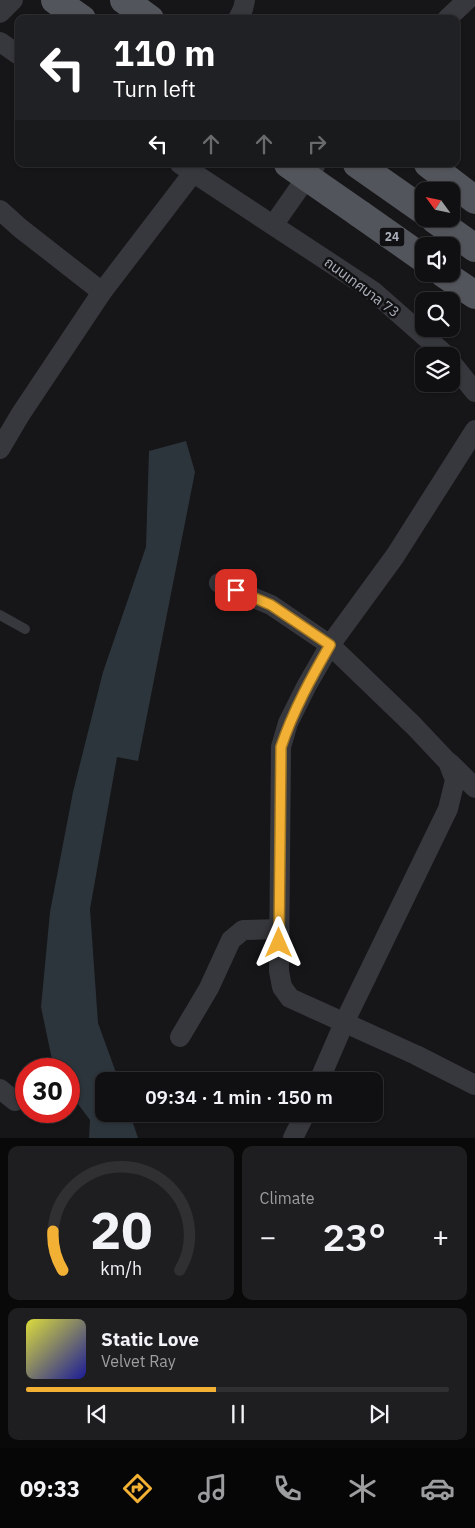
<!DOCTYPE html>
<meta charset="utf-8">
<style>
body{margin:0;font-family:"IBM Plex Sans","Noto Sans Thai",sans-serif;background:#1e1e20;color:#f1f3f6;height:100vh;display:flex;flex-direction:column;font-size:19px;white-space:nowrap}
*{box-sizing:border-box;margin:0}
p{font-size:16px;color:#9c9d9f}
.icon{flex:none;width:28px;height:28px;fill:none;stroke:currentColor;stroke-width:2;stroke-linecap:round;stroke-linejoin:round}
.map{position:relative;height:1138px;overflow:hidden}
.sheet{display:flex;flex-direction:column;gap:8px;padding:8px;background:#09090a;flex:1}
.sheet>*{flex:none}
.top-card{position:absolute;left:15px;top:15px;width:445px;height:152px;border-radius:10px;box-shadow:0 1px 4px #0004,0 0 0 1px #303032;background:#202124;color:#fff;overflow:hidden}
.needle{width:32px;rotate:303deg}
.fabs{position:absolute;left:415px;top:182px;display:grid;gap:10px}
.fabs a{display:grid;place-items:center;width:45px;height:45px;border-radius:10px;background:#101012;box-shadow:0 1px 4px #0004,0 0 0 1px #303032;font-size:25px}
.speed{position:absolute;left:15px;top:1058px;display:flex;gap:10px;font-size:25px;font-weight:700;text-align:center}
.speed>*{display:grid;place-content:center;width:65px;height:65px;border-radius:50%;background:#101012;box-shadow:0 1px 4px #0004,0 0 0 1px #303032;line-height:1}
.speed .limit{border:8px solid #d22;background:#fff;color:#111}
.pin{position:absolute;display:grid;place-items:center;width:42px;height:42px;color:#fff;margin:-21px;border-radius:10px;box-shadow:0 2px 8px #0006}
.me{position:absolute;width:55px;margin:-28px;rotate:0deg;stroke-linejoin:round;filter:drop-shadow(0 0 4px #0008)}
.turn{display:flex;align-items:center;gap:18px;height:105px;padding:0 15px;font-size:22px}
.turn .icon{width:65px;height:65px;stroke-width:2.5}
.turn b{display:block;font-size:35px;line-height:42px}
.lanes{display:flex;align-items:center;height:48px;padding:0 15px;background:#0003;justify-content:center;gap:25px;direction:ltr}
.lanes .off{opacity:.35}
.big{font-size:38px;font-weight:600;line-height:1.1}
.sheet .tile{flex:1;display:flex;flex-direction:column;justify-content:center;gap:8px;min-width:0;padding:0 18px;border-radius:10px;background:#1e1e20}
.sheet .dial{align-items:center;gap:0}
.dial svg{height:130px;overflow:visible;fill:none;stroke:#303032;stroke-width:7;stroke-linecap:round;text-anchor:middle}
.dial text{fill:#f1f3f6;stroke:none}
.song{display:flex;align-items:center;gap:15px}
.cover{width:60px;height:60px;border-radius:8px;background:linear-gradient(135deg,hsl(60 70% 55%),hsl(240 70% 35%))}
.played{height:5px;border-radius:2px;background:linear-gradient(90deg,#f2b134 45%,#303032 45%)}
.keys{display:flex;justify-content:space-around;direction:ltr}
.heat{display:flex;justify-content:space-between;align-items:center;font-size:28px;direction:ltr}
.sheet .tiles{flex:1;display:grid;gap:8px;grid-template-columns:1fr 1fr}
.tile:last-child{grid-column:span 2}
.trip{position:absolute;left:95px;top:1072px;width:288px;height:50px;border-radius:10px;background:#101012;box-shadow:0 1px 4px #0004,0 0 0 1px #303032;font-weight:600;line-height:50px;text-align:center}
.tabs{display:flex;height:80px;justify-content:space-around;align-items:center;background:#060607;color:#9c9d9f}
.tabs .icon{width:35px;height:35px}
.tabs .active{color:#f2b134}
.tabs b{font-size:22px;color:#f1f3f6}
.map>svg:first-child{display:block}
.water{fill:#2c353c}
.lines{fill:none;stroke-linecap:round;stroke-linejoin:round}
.service{stroke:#37383d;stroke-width:10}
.minor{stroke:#37383d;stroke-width:20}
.primary{stroke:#53555c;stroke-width:28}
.primary-bridge{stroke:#53555c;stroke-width:28}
.route-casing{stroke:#9d7322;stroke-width:12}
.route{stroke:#f2b134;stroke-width:9}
.labels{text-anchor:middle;stroke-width:5;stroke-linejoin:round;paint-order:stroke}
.shield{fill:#111113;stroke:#7b7e86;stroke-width:1}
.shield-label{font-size:12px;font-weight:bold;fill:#a8adb8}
.street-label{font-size:14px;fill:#a8adb8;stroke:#111113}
</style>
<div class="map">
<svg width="475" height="1138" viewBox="0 0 475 1138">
<rect width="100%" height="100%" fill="#161618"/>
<path class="water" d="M 186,441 L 195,472 L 138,761 L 117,757 L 90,909 L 98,1023 L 119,1081 L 104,1081 L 104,1114 L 130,1114 L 138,1138 L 89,1138 L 90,1120 L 69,1092 L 69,1069 L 54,1069 L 41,1007 L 50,912 L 73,792 L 103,672 L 146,547 L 149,451 Z"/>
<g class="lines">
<path class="service" d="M 0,615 L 25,629"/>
<g class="minor">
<path d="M 0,13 L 13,0"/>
<path d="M 238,19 L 243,9 L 245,0"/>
<path d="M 447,19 L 467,0"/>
<path d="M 0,42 L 19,55"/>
<path d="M 180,164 L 373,291 L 447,356"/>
<path d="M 0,210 L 20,228 L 102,292"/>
<path d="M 274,224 L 316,164"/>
<path d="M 451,362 L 475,392"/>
<path d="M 475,430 L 395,556 L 330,645 L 307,685 L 288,723 L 281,747 L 279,971 L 282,987 L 290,998 L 416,1055 L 475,1085"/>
<path d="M 0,449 L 20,415 L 102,292 L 193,173"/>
<path d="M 219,583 L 271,605 L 330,645 L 414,726 L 448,762 L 455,780 L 448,809 L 344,1023 L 319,1081"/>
<path d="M 450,763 L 475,788"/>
<path d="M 180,1037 L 209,988 L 231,940 L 243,930 L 279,929"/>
<path d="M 0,1089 L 15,1101"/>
<path d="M 293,1138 L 305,1114"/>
</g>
<g class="primary">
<path d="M 55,0 L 82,19"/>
<path d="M 124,0 L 150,19"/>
<path d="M 357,164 L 424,211"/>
<path d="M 428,164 L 475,200"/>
<path d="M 360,214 L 424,259"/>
<path d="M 434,219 L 475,248"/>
<path d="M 444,274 L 475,295"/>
</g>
<path class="primary-bridge" d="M 288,164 L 360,214"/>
</g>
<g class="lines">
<defs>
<path id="route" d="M 236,590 L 271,605 L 330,645 C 311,678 293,711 281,747 L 279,943"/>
</defs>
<use href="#route" class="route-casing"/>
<use href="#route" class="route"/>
</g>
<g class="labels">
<rect class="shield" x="379.5" y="227.5" width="25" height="19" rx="4"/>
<g class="shield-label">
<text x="392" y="241">24</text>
</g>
<g class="street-label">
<text transform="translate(362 287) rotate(37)" y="5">ถนนเทศบาล 73</text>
</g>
</g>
</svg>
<div class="fabs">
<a><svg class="needle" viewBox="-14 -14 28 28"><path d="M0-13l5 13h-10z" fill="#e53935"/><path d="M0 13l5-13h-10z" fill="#9c9d9f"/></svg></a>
<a><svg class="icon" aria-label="sound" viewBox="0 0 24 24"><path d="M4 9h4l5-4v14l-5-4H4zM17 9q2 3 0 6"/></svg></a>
<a><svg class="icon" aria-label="search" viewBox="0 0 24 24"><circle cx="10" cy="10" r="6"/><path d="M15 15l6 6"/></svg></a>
<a><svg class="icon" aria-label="layers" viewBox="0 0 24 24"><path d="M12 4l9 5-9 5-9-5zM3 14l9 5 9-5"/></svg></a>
</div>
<div class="speed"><div class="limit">30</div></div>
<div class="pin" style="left:236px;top:590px;background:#d93025"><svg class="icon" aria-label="arrive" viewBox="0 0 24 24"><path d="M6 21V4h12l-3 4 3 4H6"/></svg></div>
<svg class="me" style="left:279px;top:943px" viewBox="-20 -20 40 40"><path d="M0-17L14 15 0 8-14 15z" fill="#f2b134" stroke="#fff" stroke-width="4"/></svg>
<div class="trip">09:34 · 1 min · 150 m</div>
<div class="top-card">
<div class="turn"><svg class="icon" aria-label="left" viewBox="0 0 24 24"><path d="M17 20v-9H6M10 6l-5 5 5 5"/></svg><div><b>110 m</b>Turn left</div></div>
<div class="lanes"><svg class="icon" aria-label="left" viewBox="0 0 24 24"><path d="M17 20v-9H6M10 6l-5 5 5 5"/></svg><svg class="icon off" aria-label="ahead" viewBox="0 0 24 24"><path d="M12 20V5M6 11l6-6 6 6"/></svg><svg class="icon off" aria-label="ahead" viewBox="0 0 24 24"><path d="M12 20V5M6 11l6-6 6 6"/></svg><svg class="icon off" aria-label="right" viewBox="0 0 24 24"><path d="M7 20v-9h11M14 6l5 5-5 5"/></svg></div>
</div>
</div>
<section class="sheet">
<div class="tiles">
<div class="tile dial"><svg viewBox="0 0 100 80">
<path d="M14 69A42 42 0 1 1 86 69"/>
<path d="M14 69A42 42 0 0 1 8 45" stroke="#f2b134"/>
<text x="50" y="56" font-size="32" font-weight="700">20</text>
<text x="50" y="72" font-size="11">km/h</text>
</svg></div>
<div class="tile"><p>Climate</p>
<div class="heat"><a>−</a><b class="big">23°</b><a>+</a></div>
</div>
<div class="tile">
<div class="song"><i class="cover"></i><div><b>Static Love</b><p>Velvet Ray</p></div></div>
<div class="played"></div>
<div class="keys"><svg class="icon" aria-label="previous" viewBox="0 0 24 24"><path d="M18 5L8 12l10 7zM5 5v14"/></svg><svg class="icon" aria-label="pause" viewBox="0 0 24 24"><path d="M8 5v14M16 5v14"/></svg><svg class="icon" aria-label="next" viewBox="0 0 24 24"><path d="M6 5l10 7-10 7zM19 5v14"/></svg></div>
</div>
</div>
</section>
<nav class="tabs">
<b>09:33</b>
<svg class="icon active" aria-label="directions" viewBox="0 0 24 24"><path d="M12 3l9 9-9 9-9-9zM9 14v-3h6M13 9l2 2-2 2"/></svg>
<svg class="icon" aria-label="music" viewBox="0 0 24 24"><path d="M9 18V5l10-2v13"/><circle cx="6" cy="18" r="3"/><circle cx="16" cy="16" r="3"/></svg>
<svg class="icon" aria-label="phone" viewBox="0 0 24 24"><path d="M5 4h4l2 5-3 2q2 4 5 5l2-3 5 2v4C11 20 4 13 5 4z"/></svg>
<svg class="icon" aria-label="climate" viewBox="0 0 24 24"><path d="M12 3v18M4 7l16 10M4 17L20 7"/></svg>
<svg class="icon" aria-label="car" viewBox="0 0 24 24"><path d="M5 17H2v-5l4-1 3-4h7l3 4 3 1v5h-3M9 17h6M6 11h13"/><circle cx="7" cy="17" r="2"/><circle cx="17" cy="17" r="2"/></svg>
</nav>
